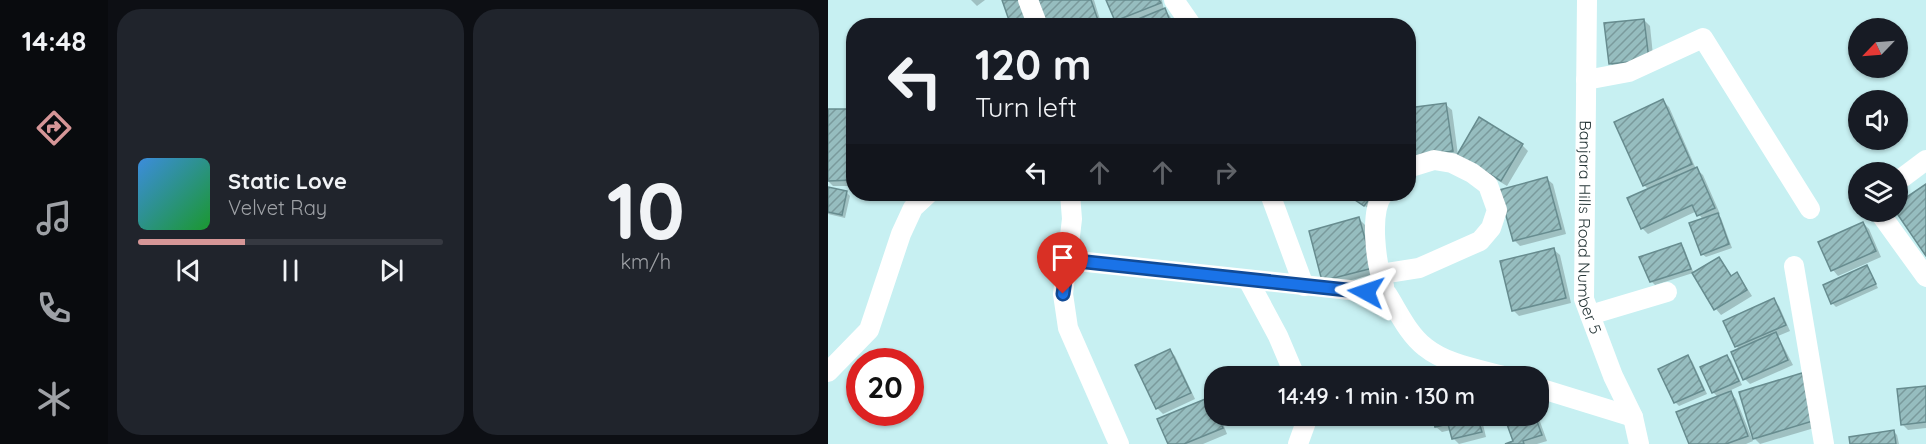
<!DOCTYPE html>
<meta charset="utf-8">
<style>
body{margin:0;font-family:Quicksand,sans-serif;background:#20242c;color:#f1f3f6;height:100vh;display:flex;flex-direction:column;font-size:22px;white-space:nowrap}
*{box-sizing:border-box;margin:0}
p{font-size:20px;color:#9ea1a6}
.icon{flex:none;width:33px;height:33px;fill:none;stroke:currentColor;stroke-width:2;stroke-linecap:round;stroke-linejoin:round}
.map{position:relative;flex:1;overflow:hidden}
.details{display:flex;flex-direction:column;gap:9px;padding:9px;background:#0d0f14;width:720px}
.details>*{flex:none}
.hud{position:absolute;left:18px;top:18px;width:570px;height:183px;border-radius:24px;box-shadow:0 2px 4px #0004;background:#171b24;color:#f1f3f6;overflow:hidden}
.needle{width:39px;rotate:245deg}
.tools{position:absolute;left:1020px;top:18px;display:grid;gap:12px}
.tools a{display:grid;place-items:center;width:60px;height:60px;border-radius:50%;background:#171b24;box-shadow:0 2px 4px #0004;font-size:30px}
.speed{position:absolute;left:18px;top:348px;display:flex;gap:12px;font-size:30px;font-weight:700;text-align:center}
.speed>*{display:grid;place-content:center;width:78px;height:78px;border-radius:50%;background:#171b24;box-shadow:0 2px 4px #0004;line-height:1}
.speed .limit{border:9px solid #d22;background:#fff;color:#111}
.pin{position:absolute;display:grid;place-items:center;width:51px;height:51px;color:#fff;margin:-62px -26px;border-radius:50% 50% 50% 0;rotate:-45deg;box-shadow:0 0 6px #0007}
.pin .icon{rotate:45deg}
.me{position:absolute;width:66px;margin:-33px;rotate:275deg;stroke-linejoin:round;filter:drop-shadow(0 0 4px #0008)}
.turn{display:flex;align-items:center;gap:21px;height:126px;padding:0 30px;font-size:27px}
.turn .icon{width:78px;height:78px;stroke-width:2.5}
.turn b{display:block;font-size:42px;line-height:51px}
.lanes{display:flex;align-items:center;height:57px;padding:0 30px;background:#0003;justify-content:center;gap:30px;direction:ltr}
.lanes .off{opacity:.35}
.details .tile{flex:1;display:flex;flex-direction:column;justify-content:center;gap:9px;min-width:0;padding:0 21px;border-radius:24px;background:#20242c}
.details .dial{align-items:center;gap:0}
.dial b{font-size:78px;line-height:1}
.song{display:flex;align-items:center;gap:18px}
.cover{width:72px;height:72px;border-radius:9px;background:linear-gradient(135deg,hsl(210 70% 55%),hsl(130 70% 35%))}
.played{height:6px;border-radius:3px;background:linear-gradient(90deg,#d69697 35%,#363941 35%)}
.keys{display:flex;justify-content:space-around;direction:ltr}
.details .tiles{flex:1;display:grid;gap:9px;grid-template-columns:repeat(2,1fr)}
.trip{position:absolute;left:376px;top:366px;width:345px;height:60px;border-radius:24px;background:#171b24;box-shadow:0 2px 4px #0004;font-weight:600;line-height:60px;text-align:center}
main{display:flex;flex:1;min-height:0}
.tabs{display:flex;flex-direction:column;width:108px;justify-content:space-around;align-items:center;background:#090b0e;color:#9ea1a6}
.tabs .icon{width:42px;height:42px}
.tabs .on{color:#d69697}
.tabs b{font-size:27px;color:#f1f3f6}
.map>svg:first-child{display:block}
.shadow{fill:#0003}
.building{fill:url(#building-hatch);stroke:#678c8f;stroke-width:1.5}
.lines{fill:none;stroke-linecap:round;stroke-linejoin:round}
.minor{stroke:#fff;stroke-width:20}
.route-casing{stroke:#114b97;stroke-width:15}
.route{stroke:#1a73e8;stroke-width:10}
.labels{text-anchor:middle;stroke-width:4.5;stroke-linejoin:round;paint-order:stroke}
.street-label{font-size:16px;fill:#273738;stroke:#c7f0f2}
</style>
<main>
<nav class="tabs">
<b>14:48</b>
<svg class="icon on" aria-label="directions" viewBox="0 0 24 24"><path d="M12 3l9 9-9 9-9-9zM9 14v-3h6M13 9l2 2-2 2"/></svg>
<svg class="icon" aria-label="music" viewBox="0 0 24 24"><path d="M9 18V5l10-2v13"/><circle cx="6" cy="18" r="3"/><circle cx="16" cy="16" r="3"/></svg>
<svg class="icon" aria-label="phone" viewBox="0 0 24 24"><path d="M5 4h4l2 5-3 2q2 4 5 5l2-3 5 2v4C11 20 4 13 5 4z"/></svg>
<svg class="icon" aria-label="climate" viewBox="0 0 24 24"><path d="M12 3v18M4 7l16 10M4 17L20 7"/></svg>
</nav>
<section class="details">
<div class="tiles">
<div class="tile">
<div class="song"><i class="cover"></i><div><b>Static Love</b><p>Velvet Ray</p></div></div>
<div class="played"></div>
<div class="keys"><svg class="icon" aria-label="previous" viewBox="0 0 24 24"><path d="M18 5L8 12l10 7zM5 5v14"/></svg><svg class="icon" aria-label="pause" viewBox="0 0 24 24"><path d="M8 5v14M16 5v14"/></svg><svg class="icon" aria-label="next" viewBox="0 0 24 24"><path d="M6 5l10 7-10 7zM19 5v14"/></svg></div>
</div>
<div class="tile dial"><b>10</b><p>km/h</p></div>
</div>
</section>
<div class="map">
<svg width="1098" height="444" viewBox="0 0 1098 444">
<defs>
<pattern id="building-hatch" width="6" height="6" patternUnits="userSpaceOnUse" patternTransform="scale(1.5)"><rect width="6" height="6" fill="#96bdbf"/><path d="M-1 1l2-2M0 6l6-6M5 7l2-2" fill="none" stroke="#7a9a9c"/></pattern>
</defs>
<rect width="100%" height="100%" fill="#c7f0f2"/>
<g class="shadow">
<path d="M 143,0 L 157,0 L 149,6 Z"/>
<path d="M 212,0 L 266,0 L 274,26 L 220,26 Z"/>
<path d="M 280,0 L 334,0 L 336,10 L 342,16 L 346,26 L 293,26 L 288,21 Z"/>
<path d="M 816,20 L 822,26 L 826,65 L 788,70 L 783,64 Z"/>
<path d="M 835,101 L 841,107 L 868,169 L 875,175 L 892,214 L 890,215 L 893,218 L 904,248 L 878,257 L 874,254 L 875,220 L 869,211 L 820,234 L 814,228 L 821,190 L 816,185 Z"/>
<path d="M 618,105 L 624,110 L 630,155 L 694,145 L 700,151 L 679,186 L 636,160 L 580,164 Z"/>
<path d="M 26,110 L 26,186 L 5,186 L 0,181 L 0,111 Z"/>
<path d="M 719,179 L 725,184 L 738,234 L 692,246 L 687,241 L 673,191 Z"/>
<path d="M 0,188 L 19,193 L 22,196 L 17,218 L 0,214 Z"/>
<path d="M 518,194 L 554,194 L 543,210 Z"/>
<path d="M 531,219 L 537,225 L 550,273 L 501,286 L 495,280 Z"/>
<path d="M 1035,223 L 1041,229 L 1053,257 L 1010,276 L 1005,270 Z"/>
<path d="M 853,244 L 856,248 L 866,274 L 890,259 L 904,277 L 908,274 L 914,280 L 924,296 L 893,315 L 888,309 L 865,273 L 827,285 L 823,281 Z"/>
<path d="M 726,250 L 732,255 L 743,303 L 691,316 L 685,310 Z"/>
<path d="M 1039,267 L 1050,288 L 1008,307 L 1004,303 Z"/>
<path d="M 945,300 L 951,306 L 962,331 L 950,336 L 965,365 L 922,384 L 917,379 L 912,350 L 908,346 Z"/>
<path d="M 341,350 L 347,356 L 367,399 L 335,414 L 329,408 Z"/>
<path d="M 899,356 L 903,360 L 914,385 L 901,391 L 908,399 L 925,441 L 918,444 L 862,444 L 890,397 L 885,392 Z"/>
<path d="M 860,357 L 864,361 L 879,394 L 851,406 L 847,402 Z"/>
<path d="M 1098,387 L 1098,428 L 1080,430 L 1074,424 Z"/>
<path d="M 913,393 L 993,426 L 932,444 L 926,438 Z"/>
<path d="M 381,398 L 387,404 L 387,416 L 392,416 L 399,434 L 375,444 L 341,444 Z"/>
<path d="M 605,416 L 653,416 L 658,437 L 631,444 L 626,439 L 623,430 L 614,432 L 608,427 Z"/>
<path d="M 678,416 L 710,416 L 719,441 L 709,444 L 682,444 L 687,442 Z"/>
<path d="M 1065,431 L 1069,435 L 1071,444 L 1023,444 Z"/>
</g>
<g class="building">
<path d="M 174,0 L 196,0 L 205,26 L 183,26 Z"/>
<path d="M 210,0 L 263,0 L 272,26 L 219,26 Z"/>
<path d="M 278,0 L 331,0 L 333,3 L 287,21 Z"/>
<path d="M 337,8 L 344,26 L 293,26 Z"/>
<path d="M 816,19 L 821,60 L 781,64 L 776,23 Z"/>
<path d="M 835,99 L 864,164 L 815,186 L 786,122 Z"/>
<path d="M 618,103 L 625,151 L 580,158 L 580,108 Z"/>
<path d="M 0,109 L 26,109 L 26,180 L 0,181 Z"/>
<path d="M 651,117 L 695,144 L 673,181 L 629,155 Z"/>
<path d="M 869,167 L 887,208 L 869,216 L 864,205 L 813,229 L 799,198 Z"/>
<path d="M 719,177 L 733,229 L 685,241 L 671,190 Z"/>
<path d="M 1098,184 L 1098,256 L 1068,212 L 1070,212 L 1070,203 Z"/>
<path d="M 0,187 L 19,191 L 14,215 L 0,212 Z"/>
<path d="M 518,194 L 545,194 L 536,206 Z"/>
<path d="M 890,213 L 901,244 L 873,255 L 861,223 Z"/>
<path d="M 531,217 L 545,268 L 494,281 L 481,231 Z"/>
<path d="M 1035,222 L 1048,251 L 1003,271 L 990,242 Z"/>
<path d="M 853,243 L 863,269 L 822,282 L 811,257 Z"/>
<path d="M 726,248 L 738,298 L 684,311 L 672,261 Z"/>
<path d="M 891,257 L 903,276 L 909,272 L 919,290 L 886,310 L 864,273 Z"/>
<path d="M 1039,265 L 1048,284 L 1003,304 L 995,285 Z"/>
<path d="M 946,298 L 958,325 L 907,347 L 895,321 Z"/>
<path d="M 948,332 L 960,360 L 915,380 L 903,352 Z"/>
<path d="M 342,349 L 363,393 L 328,409 L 307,365 Z"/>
<path d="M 860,355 L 876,390 L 846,403 L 830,369 Z"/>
<path d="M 899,355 L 911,381 L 884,393 L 872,367 Z"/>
<path d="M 974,373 L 988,420 L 925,439 L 911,392 Z"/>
<path d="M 1098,386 L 1098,422 L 1073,425 L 1069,389 Z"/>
<path d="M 903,391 L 920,436 L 898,444 L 861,444 L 848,412 Z"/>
<path d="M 382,397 L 387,410 L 387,416 L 389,416 L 395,428 L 356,444 L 340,444 L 329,419 Z"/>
<path d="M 604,416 L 649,416 L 654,432 L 624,439 L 620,424 L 607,427 Z"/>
<path d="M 676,416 L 707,416 L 714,435 L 695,441 L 696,444 L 677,444 L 685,441 Z"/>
<path d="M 1066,430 L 1068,444 L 1022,444 L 1021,437 Z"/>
</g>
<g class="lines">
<g class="minor">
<path d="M 200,0 L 210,26"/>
<path d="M 346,0 L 364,26"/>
<path id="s1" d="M 759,0 L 756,299 L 785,376 L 805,417 L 811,444"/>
<path d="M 758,80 L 801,72 L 875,38 L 982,209"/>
<path d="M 1070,181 L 1098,160"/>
<path d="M 242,194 L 244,219 L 235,294 L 240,328 L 291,444"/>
<path d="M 442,194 L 476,286"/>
<path d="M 555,194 C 541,213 548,264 556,286"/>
<path d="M 1051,212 L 1098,277"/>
<path d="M 240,260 L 559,294 C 570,311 580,334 597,347 C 618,364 649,369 675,376"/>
<path d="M 966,266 L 996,444"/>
<path d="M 553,274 L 591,268 L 652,241 L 663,228 L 669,210 L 660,185 L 644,173 L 624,163 L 606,160 L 580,168"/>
<path d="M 420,280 L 450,336 L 467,376"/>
<path d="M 762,315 L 839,292"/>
<path d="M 0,372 L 41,330 L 73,234 L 85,208 L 100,194"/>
<path d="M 711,388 L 805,417"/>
<path d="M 470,444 L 478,422 L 478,416"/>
</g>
</g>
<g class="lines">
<defs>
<path id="route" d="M 235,294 L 240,260 L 538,292"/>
</defs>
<use href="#route" class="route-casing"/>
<use href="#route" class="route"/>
</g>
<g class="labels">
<g class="street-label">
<text dy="6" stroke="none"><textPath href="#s1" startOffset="228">Banjara Hills Road Number 5</textPath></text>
</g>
</g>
</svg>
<div class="tools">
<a><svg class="needle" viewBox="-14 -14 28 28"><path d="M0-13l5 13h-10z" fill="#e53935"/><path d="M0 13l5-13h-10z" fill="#9ea1a6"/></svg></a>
<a><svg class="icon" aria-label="sound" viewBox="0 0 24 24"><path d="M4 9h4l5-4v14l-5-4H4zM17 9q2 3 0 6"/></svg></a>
<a><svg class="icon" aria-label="layers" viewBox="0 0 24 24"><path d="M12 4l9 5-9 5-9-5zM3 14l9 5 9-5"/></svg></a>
</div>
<div class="speed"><div class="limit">20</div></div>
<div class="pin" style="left:235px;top:294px;background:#d93025"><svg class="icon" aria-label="arrive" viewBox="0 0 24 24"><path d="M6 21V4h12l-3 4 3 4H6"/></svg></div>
<svg class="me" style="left:538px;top:292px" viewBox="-20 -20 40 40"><path d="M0-17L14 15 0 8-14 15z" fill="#1a73e8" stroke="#fff" stroke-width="4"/></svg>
<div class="trip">14:49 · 1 min · 130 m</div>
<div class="hud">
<div class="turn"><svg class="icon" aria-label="left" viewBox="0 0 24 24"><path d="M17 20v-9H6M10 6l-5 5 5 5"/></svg><div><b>120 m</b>Turn left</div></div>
<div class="lanes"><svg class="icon" aria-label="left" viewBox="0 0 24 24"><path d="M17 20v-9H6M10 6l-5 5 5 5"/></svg><svg class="icon off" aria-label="ahead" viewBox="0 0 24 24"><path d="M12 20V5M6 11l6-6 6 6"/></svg><svg class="icon off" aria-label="ahead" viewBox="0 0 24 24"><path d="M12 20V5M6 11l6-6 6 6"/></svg><svg class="icon off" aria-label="right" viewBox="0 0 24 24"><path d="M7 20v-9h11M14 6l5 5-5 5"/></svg></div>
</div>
</div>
</main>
